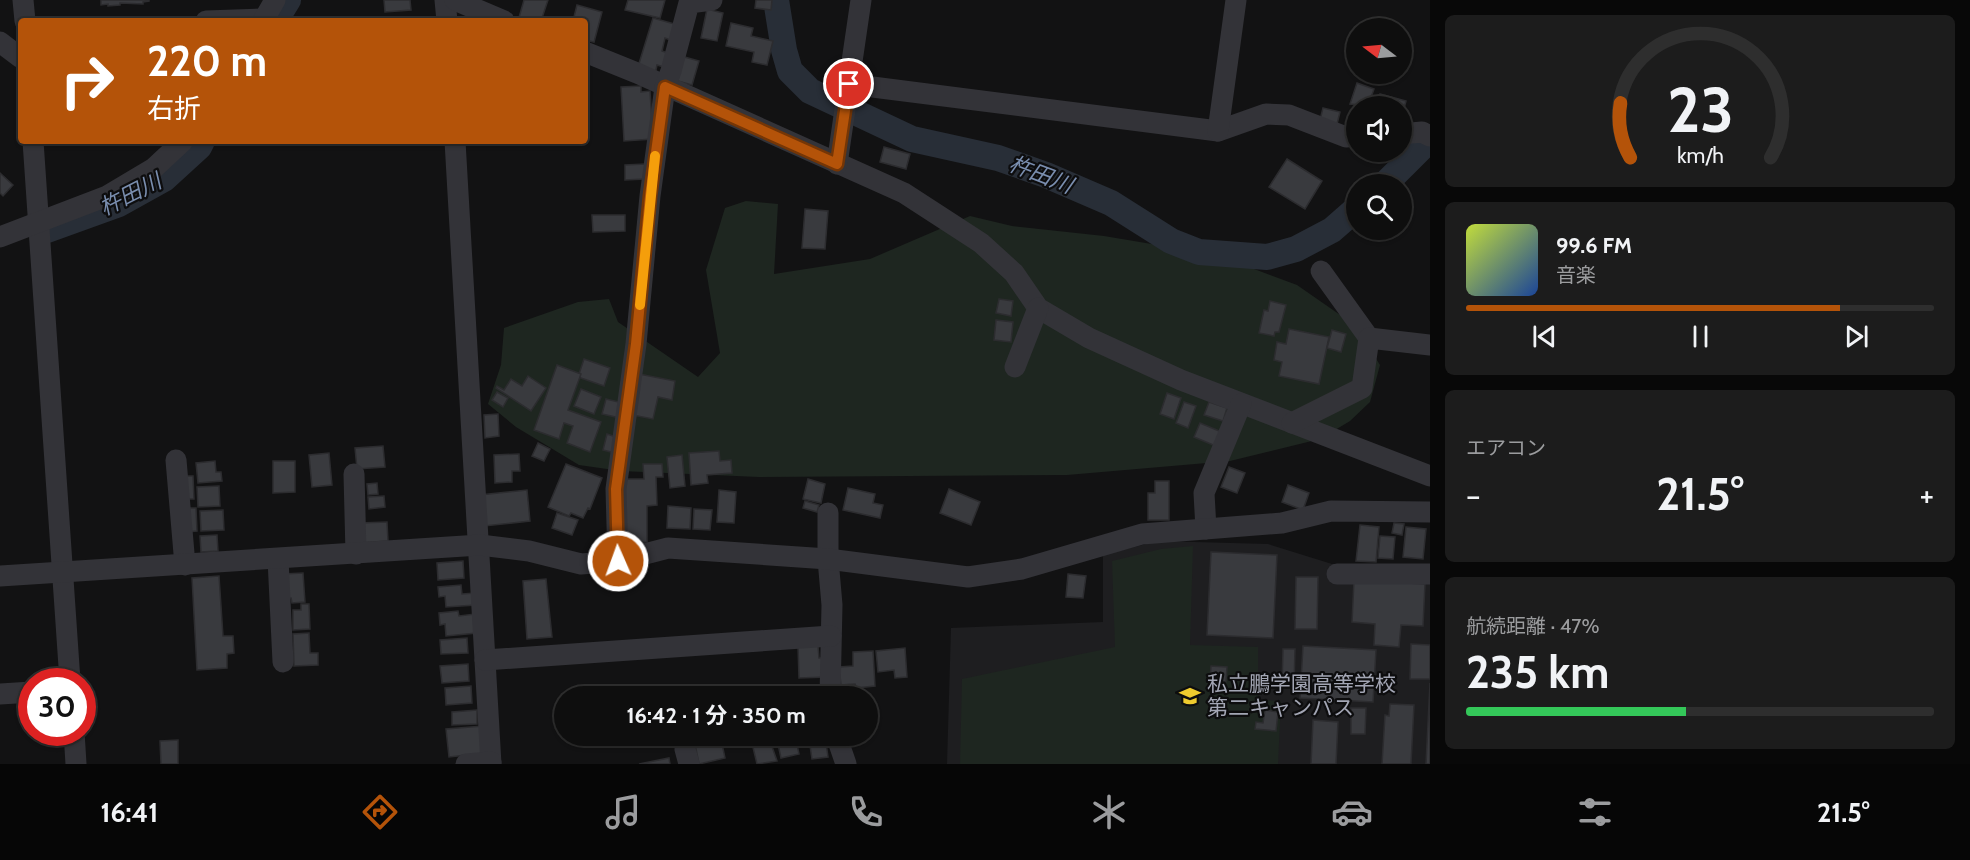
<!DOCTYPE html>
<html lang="ja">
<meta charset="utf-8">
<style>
body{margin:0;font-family:Cabin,"Noto Sans JP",sans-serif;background:#1c1c1c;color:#f1f3f6;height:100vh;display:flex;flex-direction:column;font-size:22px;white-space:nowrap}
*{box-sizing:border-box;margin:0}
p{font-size:20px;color:#9b9c9e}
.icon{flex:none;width:33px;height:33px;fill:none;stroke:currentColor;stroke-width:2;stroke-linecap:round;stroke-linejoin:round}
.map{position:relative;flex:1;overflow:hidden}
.panel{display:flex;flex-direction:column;gap:15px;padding:15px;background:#080808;width:540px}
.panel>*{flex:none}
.top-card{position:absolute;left:18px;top:18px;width:570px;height:126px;border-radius:6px;box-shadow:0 2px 4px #0004,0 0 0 2px #2e2e2e;background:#b45309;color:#fff;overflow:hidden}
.needle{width:39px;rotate:286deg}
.fabs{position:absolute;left:1346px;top:18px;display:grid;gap:12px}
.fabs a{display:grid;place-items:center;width:66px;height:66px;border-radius:50%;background:#0e0e0e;box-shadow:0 2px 4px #0004,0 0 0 2px #2e2e2e;font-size:30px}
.speed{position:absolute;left:18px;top:668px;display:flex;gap:12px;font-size:30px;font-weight:700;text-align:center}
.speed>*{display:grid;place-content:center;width:78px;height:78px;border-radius:50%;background:#0e0e0e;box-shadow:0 2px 4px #0004,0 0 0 2px #2e2e2e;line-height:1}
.speed .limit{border:9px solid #d22;background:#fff;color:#111}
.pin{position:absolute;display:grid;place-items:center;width:51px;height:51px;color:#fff;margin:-26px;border:3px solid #fff;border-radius:50%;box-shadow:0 2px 6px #0007}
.me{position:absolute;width:66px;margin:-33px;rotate:358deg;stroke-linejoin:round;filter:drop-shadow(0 0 4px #0008)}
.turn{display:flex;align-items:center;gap:21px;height:126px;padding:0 30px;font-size:27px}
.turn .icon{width:78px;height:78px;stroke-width:2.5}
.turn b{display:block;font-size:42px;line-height:51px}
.big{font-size:45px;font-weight:700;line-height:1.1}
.panel .tile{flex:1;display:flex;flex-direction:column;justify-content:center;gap:9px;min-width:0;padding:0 21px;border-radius:9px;background:#1c1c1c}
.panel .dial{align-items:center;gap:0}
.dial svg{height:156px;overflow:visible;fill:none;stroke:#2e2e2e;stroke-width:7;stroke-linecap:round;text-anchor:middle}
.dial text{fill:#f1f3f6;stroke:none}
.song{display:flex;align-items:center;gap:18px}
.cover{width:72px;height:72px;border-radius:9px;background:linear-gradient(135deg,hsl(70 70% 55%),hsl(220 70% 35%))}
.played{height:6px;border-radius:3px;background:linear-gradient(90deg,#b45309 80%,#2e2e2e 80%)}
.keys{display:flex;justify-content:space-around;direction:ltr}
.heat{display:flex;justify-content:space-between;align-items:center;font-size:33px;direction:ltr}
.charge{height:9px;border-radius:4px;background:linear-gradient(90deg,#34c759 47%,#2e2e2e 0)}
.trip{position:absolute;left:554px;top:686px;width:324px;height:60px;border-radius:30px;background:#0e0e0e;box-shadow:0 2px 4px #0004,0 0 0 2px #2e2e2e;font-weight:700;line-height:60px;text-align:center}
.dock{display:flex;height:96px;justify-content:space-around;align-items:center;background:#060606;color:#9b9c9e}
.dock .icon{width:42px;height:42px}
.dock .current{color:#b45309}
.dock b{font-size:27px;color:#f1f3f6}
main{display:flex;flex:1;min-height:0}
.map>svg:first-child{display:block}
.built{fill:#1e1e20}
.green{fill:#1e2620}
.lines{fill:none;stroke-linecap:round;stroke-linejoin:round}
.river{stroke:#282e37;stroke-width:26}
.building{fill:#393a3e;stroke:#2c2c2f;stroke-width:1.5}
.minor{stroke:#333338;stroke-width:21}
.route-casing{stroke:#753606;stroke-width:15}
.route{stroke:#b45309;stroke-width:10}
.slow{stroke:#f59e0b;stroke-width:10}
.labels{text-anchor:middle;stroke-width:4.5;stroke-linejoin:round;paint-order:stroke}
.poi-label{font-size:21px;fill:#a3a6b4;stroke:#0d0d0e;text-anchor:start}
.water-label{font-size:22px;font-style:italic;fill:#7a8eaf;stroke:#0d0d0e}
</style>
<main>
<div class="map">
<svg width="1430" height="764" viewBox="0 0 1430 764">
<rect width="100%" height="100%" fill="#121213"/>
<path class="built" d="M 1158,541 L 1268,544 L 1332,564 L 1430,567 L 1430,764 L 947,764 L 951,628 L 1103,622 L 1103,555 Z"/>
<g class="green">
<path d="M 746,201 L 778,204 L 774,274 L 870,259 L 970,216 L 1012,226 L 1104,236 L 1217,255 L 1297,285 L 1356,326 L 1380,365 L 1370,402 L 1350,421 L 1320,439 L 1230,461 L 1067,475 L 759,477 L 621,471 L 579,465 L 516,427 L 488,404 L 501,365 L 504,328 L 578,302 L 609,299 L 618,322 L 698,377 L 720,353 L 706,270 L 725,208 Z"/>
<path d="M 1193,546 L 1190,645 L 1258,647 L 1258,700 L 1281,701 L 1278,764 L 960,764 L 962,679 L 1115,647 L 1112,561 L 1161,549 Z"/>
</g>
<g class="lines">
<g class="river">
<path d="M 776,0 L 784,50 L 790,71 L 810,91 L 912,139 L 998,158 L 1046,175 L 1111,203 L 1171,241 L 1199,252 L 1267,257 L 1296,249 L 1332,230 L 1356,209"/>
<path d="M 275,21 L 288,0"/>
<path d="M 1385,184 L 1430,139"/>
<path d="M 47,230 L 119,204 L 164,179 L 199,147 L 202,141"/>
</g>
</g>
<g class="building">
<path d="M 101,0 L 149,0 L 149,1 L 143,2 L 143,4 L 120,3 L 120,5 L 108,6 L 108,4 L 101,5 Z"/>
<path d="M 384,0 L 410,0 L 411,10 L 385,12 Z"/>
<path d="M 524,0 L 548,0 L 541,21 L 518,21 Z"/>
<path d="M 628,0 L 665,0 L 660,18 L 625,10 Z"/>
<path d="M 756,0 L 772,0 L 771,10 L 755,8 Z"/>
<path d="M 577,5 L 602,12 L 594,42 L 585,40 L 585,21 L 573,21 Z"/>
<path d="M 707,9 L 723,13 L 717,41 L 701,38 Z"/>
<path d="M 653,18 L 678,25 L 673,41 L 665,38 L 662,51 L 671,54 L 667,68 L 657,65 L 655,75 L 637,70 Z"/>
<path d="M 731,23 L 753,28 L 751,36 L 773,41 L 767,65 L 752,62 L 754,52 L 726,46 Z"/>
<path d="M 681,56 L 699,61 L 692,85 L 674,80 Z"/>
<path d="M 1357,83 L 1374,89 L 1368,106 L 1350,104 Z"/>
<path d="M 641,86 L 641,92 L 650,91 L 653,139 L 624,141 L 621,87 Z"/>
<path d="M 1380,94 L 1406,101 L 1401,120 L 1401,106 L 1377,106 Z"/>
<path d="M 1323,108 L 1340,112 L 1337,124 L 1320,120 Z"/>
<path d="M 884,147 L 910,154 L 906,169 L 880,162 Z"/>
<path d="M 1287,159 L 1322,181 L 1305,209 L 1269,187 Z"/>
<path d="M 645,164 L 645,179 L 625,180 L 625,165 Z"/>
<path d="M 0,173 L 13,185 L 3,196 L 0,193 Z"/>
<path d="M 805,209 L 828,211 L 825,249 L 802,248 Z"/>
<path d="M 592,215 L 625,215 L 625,231 L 593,232 Z"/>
<path d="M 999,299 L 1013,301 L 1011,316 L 996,313 Z"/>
<path d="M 1270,301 L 1286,305 L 1279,332 L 1275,332 L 1274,336 L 1259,333 L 1264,310 L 1268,311 Z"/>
<path d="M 996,320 L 1013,322 L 1011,342 L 994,340 Z"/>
<path d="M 1289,329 L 1329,337 L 1319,384 L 1279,376 L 1282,362 L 1274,360 L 1277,342 L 1286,344 Z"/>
<path d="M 1332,330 L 1346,334 L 1341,352 L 1327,348 Z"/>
<path d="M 584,359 L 610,368 L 604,386 L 578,377 Z"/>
<path d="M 557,365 L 581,374 L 568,410 L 601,422 L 590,452 L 567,443 L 573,426 L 564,423 L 559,439 L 534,430 Z"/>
<path d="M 639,374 L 675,381 L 672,400 L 658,397 L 653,419 L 632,415 Z"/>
<path d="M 528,376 L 546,388 L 531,411 L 496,388 L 497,386 L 504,390 L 511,379 L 522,386 Z"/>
<path d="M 581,389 L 601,397 L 594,414 L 574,406 Z"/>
<path d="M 497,392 L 508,398 L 503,407 L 492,400 Z"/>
<path d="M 1167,393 L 1181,398 L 1174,419 L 1160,414 Z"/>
<path d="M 606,399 L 623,403 L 620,418 L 602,414 Z"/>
<path d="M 1184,402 L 1196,406 L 1188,428 L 1176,423 Z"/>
<path d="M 1209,402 L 1227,408 L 1223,421 L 1204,415 Z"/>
<path d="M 498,414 L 499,436 L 485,438 L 484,415 Z"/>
<path d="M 1200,423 L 1224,433 L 1218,447 L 1194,437 Z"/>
<path d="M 607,434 L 619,438 L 615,453 L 603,450 Z"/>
<path d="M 538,443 L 550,449 L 544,461 L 532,456 Z"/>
<path d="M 383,446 L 385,467 L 357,469 L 355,448 Z"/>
<path d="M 719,451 L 720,461 L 731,460 L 732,473 L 707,475 L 708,483 L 691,485 L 689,453 Z"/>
<path d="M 329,453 L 332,485 L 312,487 L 309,455 Z"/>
<path d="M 519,454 L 520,471 L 512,471 L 512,482 L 495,483 L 494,455 Z"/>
<path d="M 682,455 L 685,486 L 670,488 L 667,457 Z"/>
<path d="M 215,461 L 216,472 L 221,472 L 222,481 L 198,483 L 196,463 Z"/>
<path d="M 273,461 L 295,461 L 295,492 L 273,493 Z"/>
<path d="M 566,464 L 602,478 L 590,509 L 588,508 L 583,518 L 571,513 L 569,516 L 548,507 Z"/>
<path d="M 643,464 L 662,464 L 663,477 L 656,477 L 657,505 L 647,506 L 647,542 L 624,543 L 623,479 L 644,479 Z"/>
<path d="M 1229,467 L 1245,473 L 1237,493 L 1221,487 Z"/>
<path d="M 183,476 L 193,476 L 194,499 L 184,499 Z"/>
<path d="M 808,479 L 825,484 L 821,503 L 803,499 Z"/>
<path d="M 1155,481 L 1169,481 L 1169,520 L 1148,520 L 1148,493 L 1155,493 Z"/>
<path d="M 377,483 L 378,494 L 368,495 L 367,484 Z"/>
<path d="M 1288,485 L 1309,493 L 1303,510 L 1282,502 Z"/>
<path d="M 219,486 L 220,506 L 198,507 L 197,487 Z"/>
<path d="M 848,488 L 875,494 L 873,503 L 883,505 L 880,518 L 843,510 Z"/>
<path d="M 949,489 L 980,502 L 971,525 L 940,513 Z"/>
<path d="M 527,490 L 530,521 L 484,526 L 480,495 Z"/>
<path d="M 719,490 L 736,492 L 734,523 L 717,522 Z"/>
<path d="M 384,496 L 385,507 L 369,509 L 368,497 Z"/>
<path d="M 805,501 L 819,505 L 817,512 L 803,508 Z"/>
<path d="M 668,506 L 691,508 L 690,529 L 667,528 Z"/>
<path d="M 186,508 L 196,508 L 197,531 L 187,532 Z"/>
<path d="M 694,509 L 712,510 L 710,530 L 693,529 Z"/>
<path d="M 223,510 L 224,530 L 201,531 L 200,511 Z"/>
<path d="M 557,513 L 578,520 L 572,535 L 552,528 Z"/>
<path d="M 387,522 L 388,541 L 360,543 L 359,523 Z"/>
<path d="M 1394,523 L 1404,524 L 1402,535 L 1392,533 Z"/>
<path d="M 1360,525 L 1379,527 L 1376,562 L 1356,561 Z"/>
<path d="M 1406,527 L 1426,529 L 1423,559 L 1403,557 Z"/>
<path d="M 217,535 L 218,551 L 201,552 L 200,536 Z"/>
<path d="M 1380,536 L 1395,537 L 1393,559 L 1378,558 Z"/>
<path d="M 1211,552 L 1277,555 L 1273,638 L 1207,635 Z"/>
<path d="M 463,561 L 464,578 L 438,580 L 437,563 Z"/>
<path d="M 303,573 L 305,602 L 292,603 L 291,598 L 285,598 L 283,574 Z"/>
<path d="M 1068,574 L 1086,576 L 1083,598 L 1066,597 Z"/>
<path d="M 219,576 L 223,636 L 233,636 L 234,653 L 227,654 L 227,668 L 197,670 L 192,578 Z"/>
<path d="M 1296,577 L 1318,577 L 1317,629 L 1295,629 Z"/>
<path d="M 546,579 L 552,637 L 527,639 L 523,581 Z"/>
<path d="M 1354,580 L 1425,584 L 1423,626 L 1401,625 L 1399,647 L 1374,645 L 1375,624 L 1352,622 Z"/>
<path d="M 461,585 L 462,594 L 475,593 L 476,605 L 446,607 L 445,596 L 439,597 L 438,587 Z"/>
<path d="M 301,604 L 309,604 L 310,629 L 293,630 L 293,610 L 301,610 Z"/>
<path d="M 458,611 L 459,616 L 475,614 L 477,633 L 446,636 L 445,624 L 440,625 L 439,613 Z"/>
<path d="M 309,633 L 310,653 L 318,653 L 318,665 L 294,666 L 293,634 Z"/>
<path d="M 467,638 L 468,653 L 441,654 L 440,640 Z"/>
<path d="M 1411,644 L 1430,645 L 1430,679 L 1410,679 Z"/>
<path d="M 818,646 L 819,658 L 826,658 L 827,677 L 799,678 L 798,647 Z"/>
<path d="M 1303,646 L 1376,650 L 1373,702 L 1300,698 Z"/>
<path d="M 905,648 L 907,677 L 895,678 L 894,670 L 878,672 L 876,651 Z"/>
<path d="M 1283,649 L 1295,649 L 1294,686 L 1282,685 Z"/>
<path d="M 873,651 L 875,686 L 856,688 L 855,684 L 841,685 L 839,667 L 853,666 L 853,652 Z"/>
<path d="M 468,664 L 469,681 L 442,683 L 440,666 Z"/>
<path d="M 1211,666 L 1227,667 L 1226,682 L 1210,681 Z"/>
<path d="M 1430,683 L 1430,764 L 1426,764 Z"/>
<path d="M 471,686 L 472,703 L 446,705 L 445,688 Z"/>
<path d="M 1390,704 L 1414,705 L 1411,764 L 1382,764 L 1385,715 L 1389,716 Z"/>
<path d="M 1351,708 L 1366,708 L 1365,734 L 1351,734 Z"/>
<path d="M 477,710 L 477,724 L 452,725 L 452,712 Z"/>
<path d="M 1265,710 L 1278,712 L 1276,731 L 1255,729 L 1256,722 L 1263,723 Z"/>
<path d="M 1313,720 L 1338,722 L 1336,764 L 1311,764 Z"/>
<path d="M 483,726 L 486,753 L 449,757 L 446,729 Z"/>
<path d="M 768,735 L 777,761 L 757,764 L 751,739 Z"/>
<path d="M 776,735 L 795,735 L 799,754 L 781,758 Z"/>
<path d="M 804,735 L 825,735 L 828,757 L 812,759 L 809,739 L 805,740 Z"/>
<path d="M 721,739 L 725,758 L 699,764 L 695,744 Z"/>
<path d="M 178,740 L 178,764 L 161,764 L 160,741 Z"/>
<path d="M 669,758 L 670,764 L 639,764 Z"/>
</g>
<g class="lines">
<g class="minor">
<path d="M 23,0 L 25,21"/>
<path d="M 445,0 L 447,21"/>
<path d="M 455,0 L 504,21"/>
<path d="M 206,21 L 264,19"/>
<path d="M 263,21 L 275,0"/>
<path d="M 0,42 L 21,58"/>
<path d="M 585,52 L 637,73 L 904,193 L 981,243 L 1014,273 L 1038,308 L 1089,338 L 1181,380 L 1430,476"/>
<path d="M 849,84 L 1218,131 L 1266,114 L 1289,115 L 1346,137 L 1356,136"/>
<path d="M 1218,131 L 1236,0"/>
<path d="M 1401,134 L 1422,132 L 1430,136"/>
<path d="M 33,141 L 70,681"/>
<path d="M 455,141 L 491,764"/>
<path d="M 837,164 L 861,0"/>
<path d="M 0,237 L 107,196 L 154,168 L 183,141"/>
<path d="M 1321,271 L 1369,338"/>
<path d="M 1015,367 L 1038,308"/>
<path d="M 1292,423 L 1362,388 L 1369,338 L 1430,345"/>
<path d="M 176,460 L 185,565"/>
<path d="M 354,474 L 356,554"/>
<path d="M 828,513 L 828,559 L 832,605 L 830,696"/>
<path d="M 1206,529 L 1204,493 L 1241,404"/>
<path d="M 278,559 L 283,662"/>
<path d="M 618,561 L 616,489 L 636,344 L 650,196 L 665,87 L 671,71 L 689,3 L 712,0"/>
<path d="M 1337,574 L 1430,574"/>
<path d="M 0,576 L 480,545 L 529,551 L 581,564 L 618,561 L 668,548 L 828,559 L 968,577 L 1022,569 L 1142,534 L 1282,523 L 1331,511 L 1430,512"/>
<path d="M 485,660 L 831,636"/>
<path d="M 0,694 L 32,692"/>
<path d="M 74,732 L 76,764"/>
<path d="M 836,735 L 846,764"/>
<path d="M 685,749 L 689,764"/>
<path d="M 466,764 L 491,762"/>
</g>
</g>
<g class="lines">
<defs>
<path id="route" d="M 618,561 L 616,489 L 636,344 L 650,196 L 665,87 L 837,164 L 849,84"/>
</defs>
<use href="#route" class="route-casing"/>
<use href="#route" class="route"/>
<path class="slow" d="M 640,305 L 655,156"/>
</g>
<defs>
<symbol id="school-bare" viewBox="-9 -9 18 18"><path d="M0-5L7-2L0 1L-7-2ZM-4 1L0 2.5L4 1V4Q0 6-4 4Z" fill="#efcb2e" stroke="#0d0d0e" stroke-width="2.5" paint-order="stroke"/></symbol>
</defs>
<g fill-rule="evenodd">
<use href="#school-bare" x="1175" y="681" width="30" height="30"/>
</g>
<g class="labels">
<g class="poi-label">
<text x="1207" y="691">私立鵬学園高等学校<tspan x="1207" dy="24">第二キャンパス</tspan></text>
</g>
<g class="water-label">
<text transform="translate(1041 174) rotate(21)" y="8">杵田川</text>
<text transform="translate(130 194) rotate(-27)" y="8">杵田川</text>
</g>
</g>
</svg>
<div class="fabs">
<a><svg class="needle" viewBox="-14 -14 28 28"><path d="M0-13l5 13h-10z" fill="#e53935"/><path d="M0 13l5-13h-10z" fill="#9b9c9e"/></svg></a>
<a><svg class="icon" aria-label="sound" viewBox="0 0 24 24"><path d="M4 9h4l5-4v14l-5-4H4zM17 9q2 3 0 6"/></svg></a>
<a><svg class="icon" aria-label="search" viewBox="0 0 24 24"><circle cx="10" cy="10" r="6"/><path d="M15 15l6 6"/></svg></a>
</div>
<div class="speed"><div class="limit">30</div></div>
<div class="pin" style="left:849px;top:84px;background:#d93025"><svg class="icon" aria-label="arrive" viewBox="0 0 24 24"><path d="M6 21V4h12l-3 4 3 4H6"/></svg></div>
<svg class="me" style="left:618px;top:561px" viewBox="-20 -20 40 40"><circle r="17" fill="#b45309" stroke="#fff" stroke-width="3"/><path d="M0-11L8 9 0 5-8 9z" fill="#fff"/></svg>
<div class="trip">16:42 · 1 分 · 350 m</div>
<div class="top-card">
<div class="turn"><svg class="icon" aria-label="right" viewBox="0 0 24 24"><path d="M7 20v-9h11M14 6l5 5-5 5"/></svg><div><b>220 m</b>右折</div></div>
</div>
</div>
<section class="panel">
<div class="tile dial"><svg viewBox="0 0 100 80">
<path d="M14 69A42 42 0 1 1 86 69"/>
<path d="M14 69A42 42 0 0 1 9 41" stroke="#b45309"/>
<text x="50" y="56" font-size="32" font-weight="700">23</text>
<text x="50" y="72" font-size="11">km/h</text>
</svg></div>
<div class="tile">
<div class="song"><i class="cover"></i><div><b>99.6 FM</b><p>音楽</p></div></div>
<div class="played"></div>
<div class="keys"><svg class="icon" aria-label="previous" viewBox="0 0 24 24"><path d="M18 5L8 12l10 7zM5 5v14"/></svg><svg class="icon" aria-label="pause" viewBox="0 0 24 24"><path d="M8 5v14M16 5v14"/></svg><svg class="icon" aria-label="next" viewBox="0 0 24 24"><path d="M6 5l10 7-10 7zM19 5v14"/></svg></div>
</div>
<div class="tile"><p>エアコン</p>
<div class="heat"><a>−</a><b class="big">21.5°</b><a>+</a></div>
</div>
<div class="tile"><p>航続距離 · 47%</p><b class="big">235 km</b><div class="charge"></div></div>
</section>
</main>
<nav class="dock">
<b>16:41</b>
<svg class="icon current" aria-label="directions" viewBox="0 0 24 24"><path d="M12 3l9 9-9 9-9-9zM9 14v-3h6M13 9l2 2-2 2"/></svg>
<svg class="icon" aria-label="music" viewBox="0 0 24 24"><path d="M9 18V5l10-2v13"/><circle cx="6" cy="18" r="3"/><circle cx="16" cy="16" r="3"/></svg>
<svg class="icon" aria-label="phone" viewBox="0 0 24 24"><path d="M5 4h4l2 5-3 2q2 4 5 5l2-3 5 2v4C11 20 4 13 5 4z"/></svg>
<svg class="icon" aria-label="climate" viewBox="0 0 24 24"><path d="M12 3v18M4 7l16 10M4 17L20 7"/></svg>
<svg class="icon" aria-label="car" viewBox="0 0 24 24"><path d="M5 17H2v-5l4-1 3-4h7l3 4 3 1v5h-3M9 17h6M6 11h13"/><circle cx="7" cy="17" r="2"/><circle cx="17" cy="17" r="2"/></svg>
<svg class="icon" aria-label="filters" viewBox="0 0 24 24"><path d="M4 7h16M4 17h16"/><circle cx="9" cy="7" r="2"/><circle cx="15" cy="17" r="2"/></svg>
<b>21.5°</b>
</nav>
